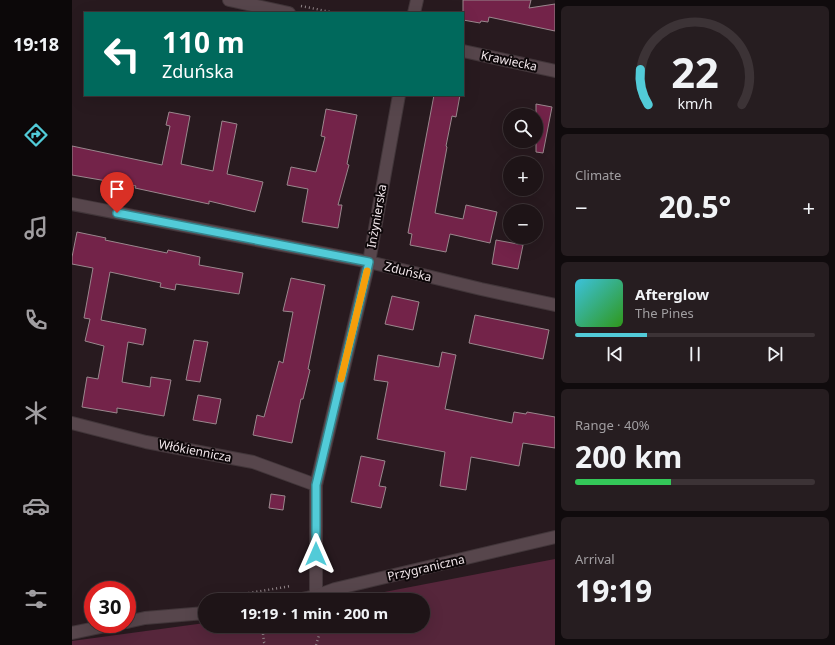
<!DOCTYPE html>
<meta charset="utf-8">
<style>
body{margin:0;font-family:"Noto Sans",sans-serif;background:#261d20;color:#f1f3f6;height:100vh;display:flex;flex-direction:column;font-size:15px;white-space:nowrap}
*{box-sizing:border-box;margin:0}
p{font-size:13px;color:#a19ea1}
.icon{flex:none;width:22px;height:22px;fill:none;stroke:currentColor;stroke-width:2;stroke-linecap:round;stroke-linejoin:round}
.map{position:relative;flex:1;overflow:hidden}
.panel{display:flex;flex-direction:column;gap:6px;padding:6px;background:#100b0d;width:280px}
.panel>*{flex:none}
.hud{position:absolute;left:12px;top:12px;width:380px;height:84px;border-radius:0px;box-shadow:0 4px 16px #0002,0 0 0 1px #3c3336;background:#00695c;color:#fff;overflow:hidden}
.tools{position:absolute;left:431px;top:108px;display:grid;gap:8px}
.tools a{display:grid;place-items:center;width:40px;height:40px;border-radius:50%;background:#1e1417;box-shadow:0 4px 16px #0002,0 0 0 1px #3c3336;font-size:20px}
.speed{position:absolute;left:12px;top:581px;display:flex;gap:8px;font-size:20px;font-weight:700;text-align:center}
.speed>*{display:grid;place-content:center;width:52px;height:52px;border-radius:50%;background:#1e1417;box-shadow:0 4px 16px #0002,0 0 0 1px #3c3336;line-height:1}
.speed .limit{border:6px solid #d22;background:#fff;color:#111}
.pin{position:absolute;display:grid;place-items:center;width:34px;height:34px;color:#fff;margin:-41px -17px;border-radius:50% 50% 50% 0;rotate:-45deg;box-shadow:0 0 4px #0007}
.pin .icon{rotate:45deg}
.me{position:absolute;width:44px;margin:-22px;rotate:0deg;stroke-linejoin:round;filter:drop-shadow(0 0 3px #0008)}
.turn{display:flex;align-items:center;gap:14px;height:84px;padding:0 12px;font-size:18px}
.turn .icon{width:52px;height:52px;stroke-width:2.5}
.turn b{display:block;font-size:28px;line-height:34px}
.big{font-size:30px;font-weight:700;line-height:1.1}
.panel .tile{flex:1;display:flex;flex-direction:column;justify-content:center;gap:6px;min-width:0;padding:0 14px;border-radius:6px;background:#261d20}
.panel .dial{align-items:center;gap:0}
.dial svg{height:104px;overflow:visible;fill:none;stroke:#3c3336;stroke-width:7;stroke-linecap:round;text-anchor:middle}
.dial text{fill:#f1f3f6;stroke:none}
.song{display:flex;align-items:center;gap:12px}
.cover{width:48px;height:48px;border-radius:6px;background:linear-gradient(135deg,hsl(190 70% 55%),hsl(110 70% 35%))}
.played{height:4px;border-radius:2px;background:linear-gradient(90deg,#52cbd8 30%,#3c3336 30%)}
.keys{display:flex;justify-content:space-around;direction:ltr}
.heat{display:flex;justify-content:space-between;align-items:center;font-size:22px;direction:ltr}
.charge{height:6px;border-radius:3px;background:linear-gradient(90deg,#34c759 40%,#3c3336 0)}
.trip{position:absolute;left:126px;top:593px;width:232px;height:40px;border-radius:20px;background:#1e1417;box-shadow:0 4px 16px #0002,0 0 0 1px #3c3336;font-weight:700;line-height:40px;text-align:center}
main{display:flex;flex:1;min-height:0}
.tab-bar{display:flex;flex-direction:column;width:72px;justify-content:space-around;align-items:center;background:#0c0809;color:#a19ea1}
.tab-bar .icon{width:28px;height:28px}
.tab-bar .current{color:#52cbd8}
.tab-bar b{font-size:18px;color:#f1f3f6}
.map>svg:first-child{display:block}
.green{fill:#56263b}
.building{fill:#732349;stroke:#9a878d}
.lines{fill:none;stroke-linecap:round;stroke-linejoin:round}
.minor-casing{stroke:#42363a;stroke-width:14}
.path{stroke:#94888c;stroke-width:2.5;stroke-dasharray:1 3;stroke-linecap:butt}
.minor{stroke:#57464c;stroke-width:12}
.route-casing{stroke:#35848c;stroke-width:10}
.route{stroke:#52cbd8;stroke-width:7}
.slow{stroke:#f59e0b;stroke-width:7}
.labels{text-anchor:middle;stroke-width:4;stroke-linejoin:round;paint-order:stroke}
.street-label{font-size:12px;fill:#f0e5e9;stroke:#0d0709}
</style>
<main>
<nav class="tab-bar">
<b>19:18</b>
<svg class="icon current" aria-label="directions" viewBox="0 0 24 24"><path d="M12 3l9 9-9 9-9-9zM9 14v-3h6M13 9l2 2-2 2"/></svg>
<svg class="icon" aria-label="music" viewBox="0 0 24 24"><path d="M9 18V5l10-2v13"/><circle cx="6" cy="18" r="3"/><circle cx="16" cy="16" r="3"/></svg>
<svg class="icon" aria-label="phone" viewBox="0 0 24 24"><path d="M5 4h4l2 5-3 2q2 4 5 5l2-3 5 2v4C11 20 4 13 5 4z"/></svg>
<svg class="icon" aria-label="climate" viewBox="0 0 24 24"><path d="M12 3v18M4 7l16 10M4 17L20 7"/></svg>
<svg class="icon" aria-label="car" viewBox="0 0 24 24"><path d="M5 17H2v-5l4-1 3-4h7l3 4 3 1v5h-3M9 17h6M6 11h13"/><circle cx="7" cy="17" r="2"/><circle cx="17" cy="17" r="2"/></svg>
<svg class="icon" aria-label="filters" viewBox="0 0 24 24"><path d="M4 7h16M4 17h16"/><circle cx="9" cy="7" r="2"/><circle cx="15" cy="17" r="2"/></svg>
</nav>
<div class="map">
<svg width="483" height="645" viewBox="0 0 483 645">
<rect width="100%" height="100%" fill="#281a1f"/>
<path class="green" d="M 483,559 L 483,645 L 0,645 L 0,641 L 133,623 L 133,626 L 351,626 L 351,600 L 271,600 Z"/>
<g class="building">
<path d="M 391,0 L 459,0 L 457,8 L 483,4 L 483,31 L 417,17 L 416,22 L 409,21 L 408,23 L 391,20 Z"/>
<path d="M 362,95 L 388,95 L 384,117 L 380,116 L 374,146 L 375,147 L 363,213 L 391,219 L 394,205 L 425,212 L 418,243 L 378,234 L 374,252 L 338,245 L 340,234 L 336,233 Z"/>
<path d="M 464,104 L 480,107 L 471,153 L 464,152 Z"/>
<path d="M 254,109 L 285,115 L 275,164 L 277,165 L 266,205 L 270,205 L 266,228 L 230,222 L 236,189 L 215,185 L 219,167 L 244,172 L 253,137 L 249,136 Z"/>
<path d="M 97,112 L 118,116 L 109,164 L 141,171 L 150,121 L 165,124 L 155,174 L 191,182 L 183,212 L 137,201 L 137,204 L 63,188 L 64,186 L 0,175 L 0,146 L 90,165 L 98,126 L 94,125 Z"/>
<path d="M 5,232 L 34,238 L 33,240 L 95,253 L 96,250 L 128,257 L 127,265 L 171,273 L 167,294 L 104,284 L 103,290 L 88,287 L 89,283 L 38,272 L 29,320 L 74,329 L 71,345 L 56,342 L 50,382 L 78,387 L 79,377 L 99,380 L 92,416 L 45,408 L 45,413 L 10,407 L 15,377 L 26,379 L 32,346 L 13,341 L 18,319 L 12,318 L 21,268 L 0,264 L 0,257 Z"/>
<path d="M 424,240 L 451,245 L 446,269 L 420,264 Z"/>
<path d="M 219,278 L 253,285 L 236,369 L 238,370 L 231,399 L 229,399 L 220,443 L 181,435 L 185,415 L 192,417 L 207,361 L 211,363 L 221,312 L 211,311 Z"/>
<path d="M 320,296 L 347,302 L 341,330 L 313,324 Z"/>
<path d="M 403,315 L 477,330 L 471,359 L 397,343 Z"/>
<path d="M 122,340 L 136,342 L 128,382 L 114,380 Z"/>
<path d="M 370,352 L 384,355 L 373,409 L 440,423 L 442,412 L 454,414 L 455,412 L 483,417 L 483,448 L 451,443 L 447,466 L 399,457 L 394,490 L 368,486 L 373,452 L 305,439 L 316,382 L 302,380 L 306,355 L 367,367 Z"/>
<path d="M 126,395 L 149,399 L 144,424 L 121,420 Z"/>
<path d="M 289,456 L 313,461 L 307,486 L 314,487 L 309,508 L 279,502 Z"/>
<path d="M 199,494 L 213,496 L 211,510 L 197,508 Z"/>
</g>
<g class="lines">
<defs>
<g id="minor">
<path d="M 157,0 L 217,13"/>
<path d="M 342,13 L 345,0"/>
<path d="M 391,51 L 483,71"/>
<path d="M 0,204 L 297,262 L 409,289 L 483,305"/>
<path d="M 0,423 L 74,442 L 181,462 L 244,485"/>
<path d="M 244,596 L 244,485 L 297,262 L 327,95"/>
<path d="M 225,600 L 244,596 L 263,589 L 483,537"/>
<path d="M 55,622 L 73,618 L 133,613"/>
<path d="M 0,633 L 43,624"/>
</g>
</defs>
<use href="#minor" class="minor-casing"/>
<g class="path">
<path d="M 229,6 L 264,13"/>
<path d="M 141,599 L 219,586"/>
<path d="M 190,626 L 192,642 L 194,645"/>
<path d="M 244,645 L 250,626"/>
</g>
<use href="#minor" class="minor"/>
</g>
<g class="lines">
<defs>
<path id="route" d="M 45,213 L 297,262 L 244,485 L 244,554"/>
</defs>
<use href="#route" class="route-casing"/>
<use href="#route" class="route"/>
<path class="slow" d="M 269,379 L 295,271"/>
</g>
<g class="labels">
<g class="street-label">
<text transform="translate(437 61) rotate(12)" y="4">Krawiecka</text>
<text transform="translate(305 216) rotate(-80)" y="4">Inżynierska</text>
<text transform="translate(336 272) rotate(14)" y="4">Zduńska</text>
<text transform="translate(123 451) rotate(11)" y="4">Włókiennicza</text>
<text transform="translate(354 568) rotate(-13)" y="4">Przygraniczna</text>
</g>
</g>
</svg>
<div class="tools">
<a><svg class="icon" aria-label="search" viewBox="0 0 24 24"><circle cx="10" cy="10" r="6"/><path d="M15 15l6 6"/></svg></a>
<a>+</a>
<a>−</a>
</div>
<div class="speed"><div class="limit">30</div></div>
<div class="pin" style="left:45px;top:213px;background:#d93025"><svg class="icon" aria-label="arrive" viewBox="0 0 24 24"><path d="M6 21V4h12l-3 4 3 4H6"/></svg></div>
<svg class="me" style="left:244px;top:554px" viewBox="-20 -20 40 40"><path d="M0-17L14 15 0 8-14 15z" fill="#52cbd8" stroke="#fff" stroke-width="4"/></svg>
<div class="trip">19:19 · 1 min · 200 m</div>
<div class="hud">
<div class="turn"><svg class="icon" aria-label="left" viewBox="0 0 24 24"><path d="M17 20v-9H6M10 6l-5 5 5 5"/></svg><div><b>110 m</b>Zduńska</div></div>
</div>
</div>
<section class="panel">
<div class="tile dial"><svg viewBox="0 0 100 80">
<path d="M14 69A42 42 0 1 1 86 69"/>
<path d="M14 69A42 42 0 0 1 8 42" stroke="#52cbd8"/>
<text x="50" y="56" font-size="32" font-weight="700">22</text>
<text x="50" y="72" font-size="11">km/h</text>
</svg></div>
<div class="tile"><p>Climate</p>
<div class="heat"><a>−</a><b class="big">20.5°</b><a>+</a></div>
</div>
<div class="tile">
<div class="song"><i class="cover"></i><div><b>Afterglow</b><p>The Pines</p></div></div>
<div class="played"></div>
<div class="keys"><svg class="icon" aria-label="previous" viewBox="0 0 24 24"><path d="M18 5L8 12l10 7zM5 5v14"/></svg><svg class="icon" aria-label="pause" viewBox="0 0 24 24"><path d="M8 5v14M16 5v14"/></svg><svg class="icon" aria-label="next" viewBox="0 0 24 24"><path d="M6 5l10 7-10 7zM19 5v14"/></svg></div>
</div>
<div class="tile"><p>Range · 40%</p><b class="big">200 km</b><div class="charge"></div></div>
<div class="tile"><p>Arrival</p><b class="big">19:19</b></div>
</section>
</main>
